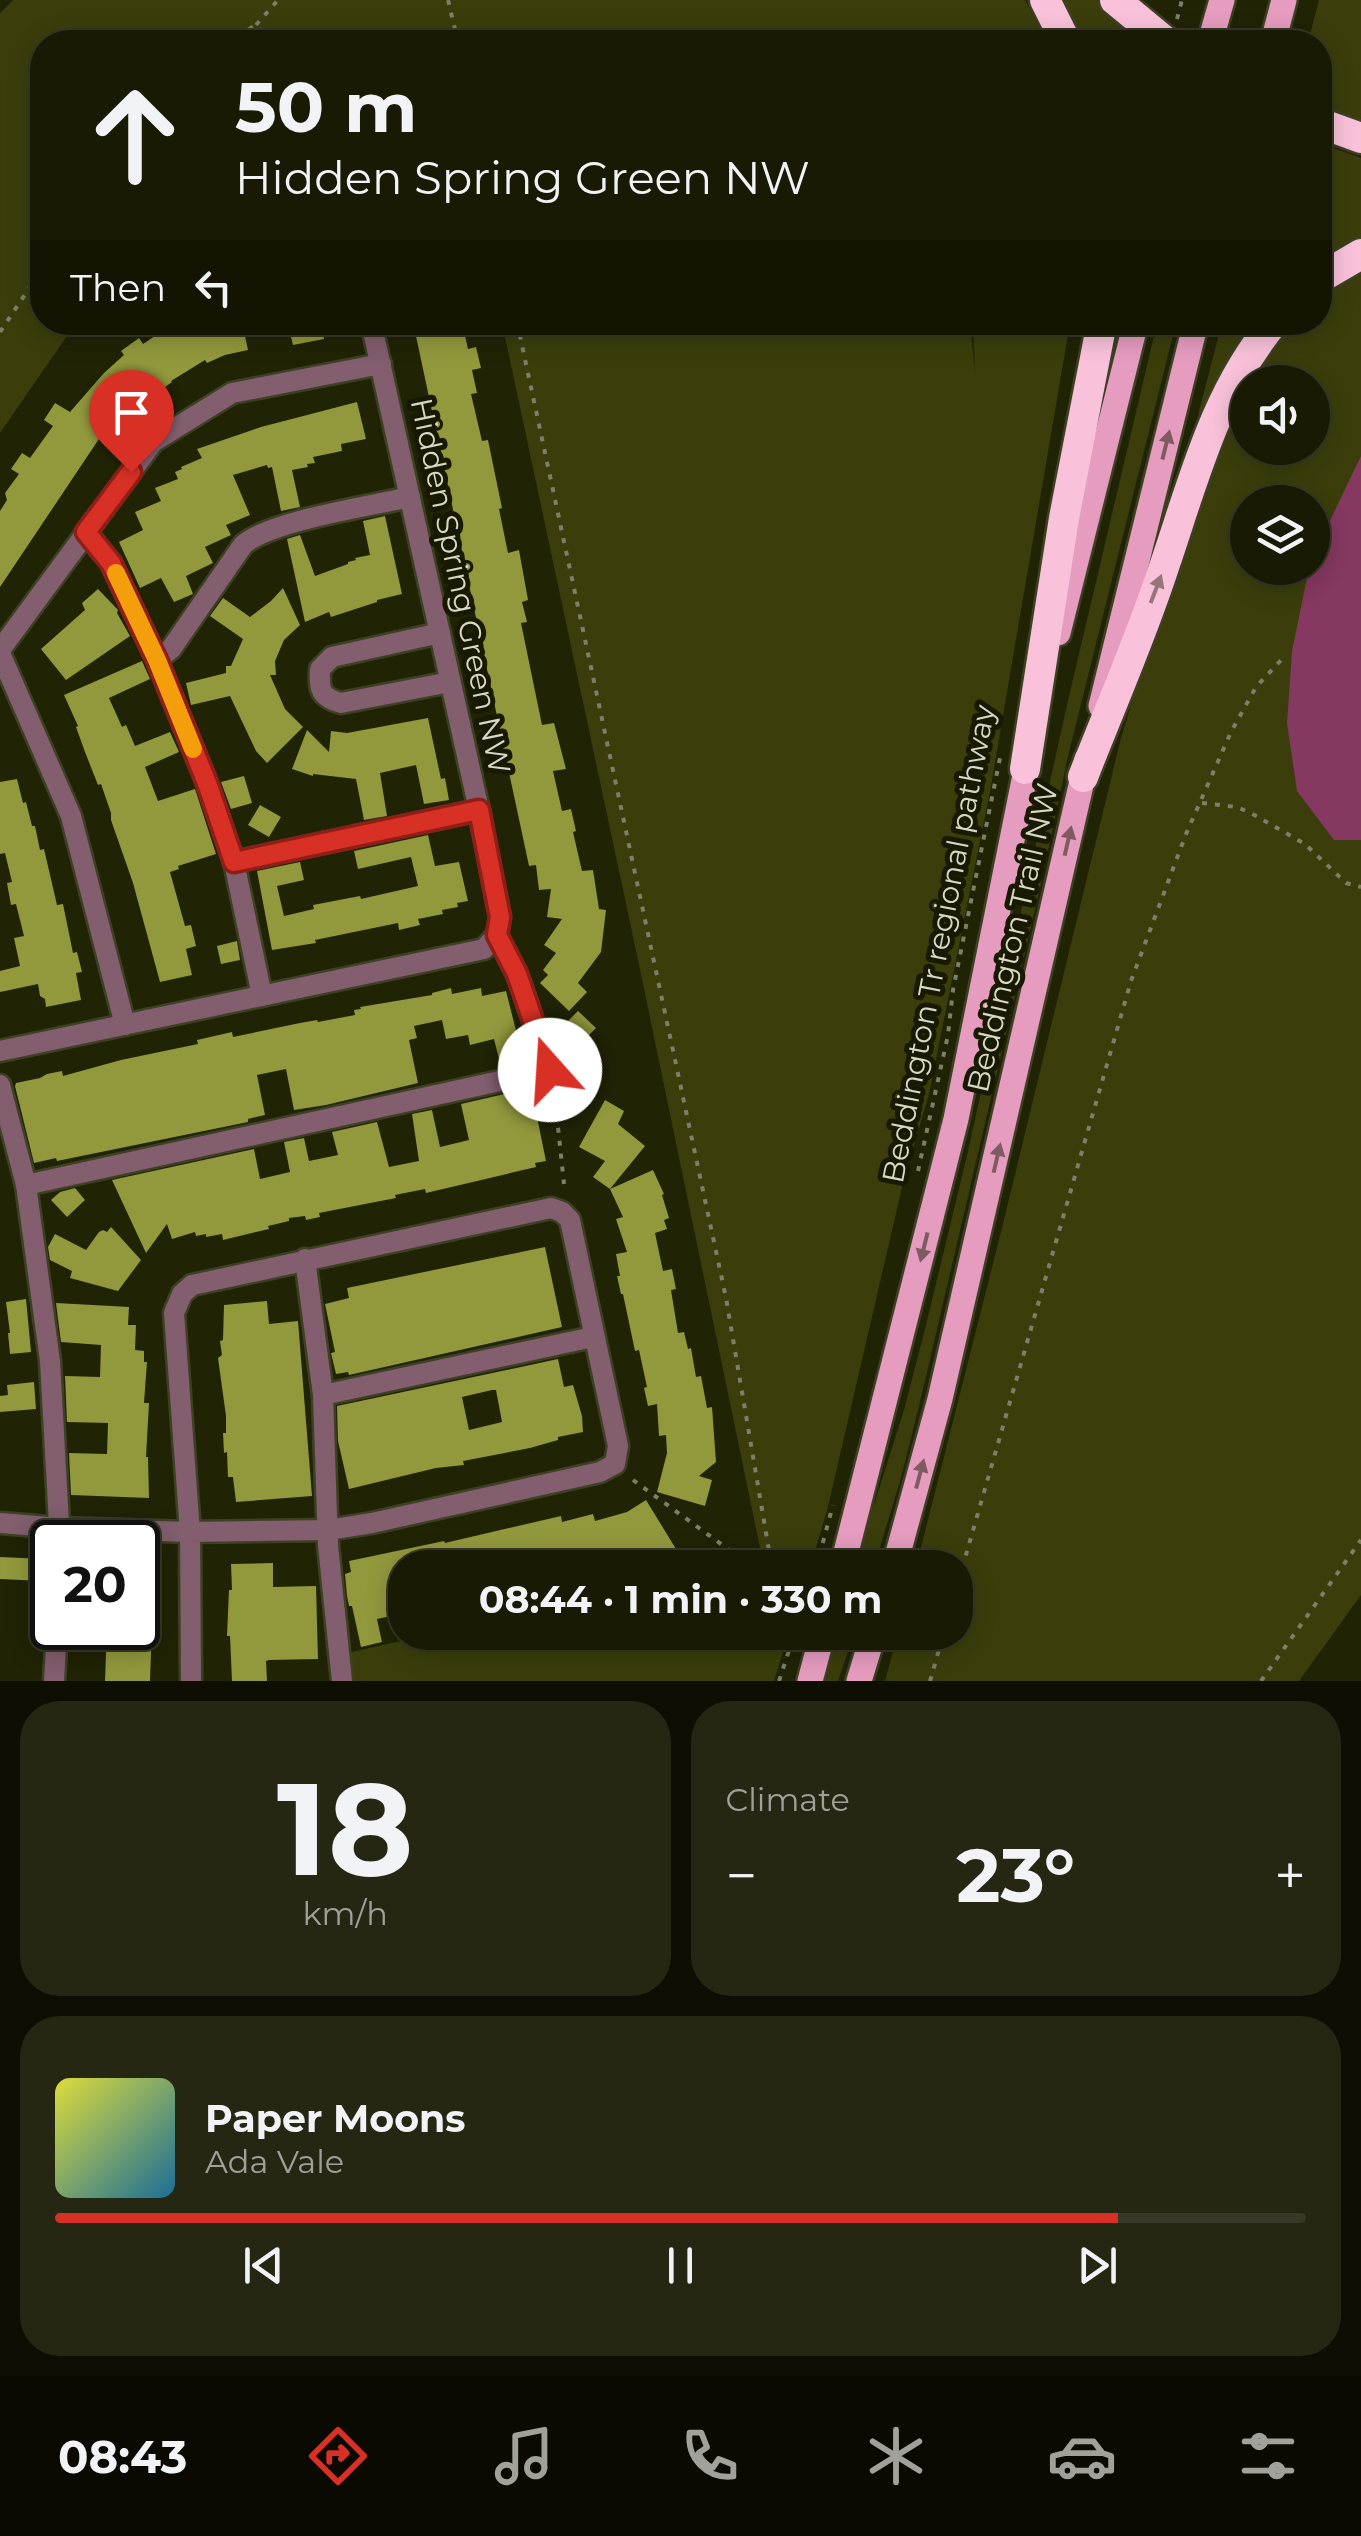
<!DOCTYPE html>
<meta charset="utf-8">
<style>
body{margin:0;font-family:Montserrat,sans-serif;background:#262713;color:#f1f3f6;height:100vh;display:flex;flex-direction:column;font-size:38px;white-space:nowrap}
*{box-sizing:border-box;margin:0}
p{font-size:32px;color:#9fa19a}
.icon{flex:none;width:55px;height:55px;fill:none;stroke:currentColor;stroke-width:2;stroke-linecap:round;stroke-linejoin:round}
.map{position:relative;height:1681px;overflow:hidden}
.panel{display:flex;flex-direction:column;gap:20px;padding:20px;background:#0e0e02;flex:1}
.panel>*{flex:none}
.top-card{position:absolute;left:30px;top:30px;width:1302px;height:305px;border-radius:40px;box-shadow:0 5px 25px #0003,0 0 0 2px #373826;background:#191a04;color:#f1f3f6;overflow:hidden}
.tools{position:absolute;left:1230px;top:365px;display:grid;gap:20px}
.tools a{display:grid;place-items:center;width:100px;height:100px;border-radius:50%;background:#191a04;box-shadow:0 5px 25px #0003,0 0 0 2px #373826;font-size:50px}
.speed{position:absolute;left:30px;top:1520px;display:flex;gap:20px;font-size:50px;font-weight:700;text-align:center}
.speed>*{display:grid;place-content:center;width:130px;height:130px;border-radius:50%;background:#191a04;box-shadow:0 5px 25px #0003,0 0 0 2px #373826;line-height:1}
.speed .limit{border:5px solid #111;border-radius:15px;background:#fff;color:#111}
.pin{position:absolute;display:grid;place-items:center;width:85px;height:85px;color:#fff;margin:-102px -42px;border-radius:50% 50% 50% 0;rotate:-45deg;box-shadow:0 0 10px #0007}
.pin .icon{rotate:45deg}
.me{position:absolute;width:110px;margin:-55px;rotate:341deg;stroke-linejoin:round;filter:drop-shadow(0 0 8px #0008)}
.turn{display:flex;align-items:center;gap:35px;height:210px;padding:0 40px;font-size:45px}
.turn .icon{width:130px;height:130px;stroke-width:2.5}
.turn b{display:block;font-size:70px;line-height:85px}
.then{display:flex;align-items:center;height:95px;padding:0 40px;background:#0003;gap:20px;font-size:38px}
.big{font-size:75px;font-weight:700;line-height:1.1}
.panel .tile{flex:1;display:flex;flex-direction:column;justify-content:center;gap:15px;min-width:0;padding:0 35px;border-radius:40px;background:#262713}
.panel .dial{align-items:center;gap:0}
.dial b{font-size:130px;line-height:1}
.song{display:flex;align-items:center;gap:30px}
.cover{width:120px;height:120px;border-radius:15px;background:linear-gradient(135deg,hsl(60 70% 55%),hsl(200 70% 35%))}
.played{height:10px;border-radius:5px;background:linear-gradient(90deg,#d93025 85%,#373826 85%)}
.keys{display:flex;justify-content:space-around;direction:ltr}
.heat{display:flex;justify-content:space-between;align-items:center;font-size:55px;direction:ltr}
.panel .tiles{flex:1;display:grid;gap:20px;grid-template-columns:1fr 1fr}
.tile:last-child{grid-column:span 2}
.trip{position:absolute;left:388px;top:1550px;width:585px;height:100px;border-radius:40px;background:#191a04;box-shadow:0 5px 25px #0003,0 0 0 2px #373826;font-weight:700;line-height:100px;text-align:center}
.tabs{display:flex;height:160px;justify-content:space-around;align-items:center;background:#0a0a02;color:#9fa19a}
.tabs .icon{width:70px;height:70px}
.tabs .on{color:#d93025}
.tabs b{font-size:45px;color:#f1f3f6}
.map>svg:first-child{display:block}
.green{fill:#3b3e0b;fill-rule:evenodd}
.water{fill:#853860}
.building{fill:#92983c;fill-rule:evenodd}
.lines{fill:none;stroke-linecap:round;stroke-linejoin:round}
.minor-casing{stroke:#3e4024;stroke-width:25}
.major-casing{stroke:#3e4024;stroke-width:30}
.highway-casing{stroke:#3e4024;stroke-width:35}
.path{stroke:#7d7f68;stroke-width:4;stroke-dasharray:5 8;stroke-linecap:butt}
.minor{stroke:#825e6f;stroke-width:20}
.major{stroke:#e69cbf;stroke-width:25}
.highway{stroke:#f9c2da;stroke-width:30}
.oneway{fill:#7f5a60}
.oneway2{fill:#947678}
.route-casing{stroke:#8d1f18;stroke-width:25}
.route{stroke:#d93025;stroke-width:18}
.slow{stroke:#f59e0b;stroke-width:18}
.labels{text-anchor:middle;stroke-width:10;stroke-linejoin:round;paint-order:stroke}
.street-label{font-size:30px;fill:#d7d9c8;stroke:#181900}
</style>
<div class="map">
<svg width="1361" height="1681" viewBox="0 0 1361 1681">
<rect width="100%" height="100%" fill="#212305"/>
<g class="green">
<path d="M 13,0 L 1025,0 L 1047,42 L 42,42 L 42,322 L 76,323 L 0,433 L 0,13 Z"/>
<path d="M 1058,0 L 1097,0 L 1143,42 L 1078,42 Z"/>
<path d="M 1319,0 L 1361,0 L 1361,121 L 1320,106 L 1320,42 L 1308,42 Z"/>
<path d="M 1320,143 L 1361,158 L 1361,244 L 1320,267 Z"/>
<path d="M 1361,269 L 1361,1595 L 1299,1681 L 885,1681 L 898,1633 L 955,1632 L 955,1568 L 916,1567 L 1000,1236 L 1121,738 L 1147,652 L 1223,435 L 1247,384 L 1248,448 L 1312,448 L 1312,382 L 1249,382 L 1272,344 L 1292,323 L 1320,322 L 1320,297 ZM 1248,502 L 1312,502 L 1312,568 L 1248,568 Z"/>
<path d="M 502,323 L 970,323 L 975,373 L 973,323 L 1070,323 L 991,786 L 929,1094 L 903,1183 L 827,1511 L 810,1567 L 743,1567 L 763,1562 L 637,955 Z"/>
<path d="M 1157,323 L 1176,323 L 1069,752 L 1042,879 L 920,1402 L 901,1478 L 874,1567 L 854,1568 L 904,1410 L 925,1329 L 966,1160 L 1067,705 Z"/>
<path d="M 1222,323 L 1260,323 L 1208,415 L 1198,415 Z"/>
<path d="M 441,1632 L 789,1633 L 774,1681 L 353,1681 L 347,1653 Z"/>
<path d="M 833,1633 L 854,1633 L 838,1681 L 822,1681 Z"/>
</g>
<path class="water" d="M 1361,456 L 1361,840 L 1334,840 L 1297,791 L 1287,723 L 1292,651 L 1309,568 L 1312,568 L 1313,556 Z"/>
<g class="building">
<path d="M 176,322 L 242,322 L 248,350 L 225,355 L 207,363 L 205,360 L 171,381 L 172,382 L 157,393 L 154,388 L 130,410 L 128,409 L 112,427 L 109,424 L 0,587 L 0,511 L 7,500 L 5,493 L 19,474 L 11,469 L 22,453 L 30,458 L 53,426 L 44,420 L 55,403 L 70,412 L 104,373 L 124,355 L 121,351 L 139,338 L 143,344 Z"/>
<path d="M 296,322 L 321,322 L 324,339 L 293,345 L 288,324 Z"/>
<path d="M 413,322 L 462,322 L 468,349 L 476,347 L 481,368 L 472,370 L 477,393 L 471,394 L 482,441 L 488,440 L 502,508 L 499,509 L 508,553 L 519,550 L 528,600 L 522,602 L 527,622 L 521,623 L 542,725 L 554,723 L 566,769 L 553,771 L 562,811 L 571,809 L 576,831 L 573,832 L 582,871 L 593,870 L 599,909 L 606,910 L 601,952 L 578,983 L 587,992 L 569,1011 L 540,983 L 548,975 L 543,970 L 556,953 L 544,945 L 562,919 L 547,917 L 551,889 L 539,890 L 536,865 L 529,866 L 504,749 L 501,749 L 497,731 L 500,730 Z"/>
<path d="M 357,402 L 366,439 L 341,444 L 342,451 L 313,457 L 315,463 L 307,464 L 308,467 L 292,470 L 300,507 L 281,511 L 272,467 L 268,468 L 267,465 L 233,475 L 250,515 L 226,525 L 231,535 L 205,547 L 213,563 L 186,576 L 193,594 L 174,602 L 161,578 L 140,588 L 119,542 L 143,530 L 135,512 L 161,501 L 155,488 L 178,479 L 175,472 L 182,469 L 181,467 L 202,458 L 197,449 L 261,427 Z"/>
<path d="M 385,516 L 402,594 L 377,600 L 377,602 L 331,617 L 329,612 L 305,622 L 287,539 L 300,535 L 315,576 L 348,564 L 348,562 L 356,560 L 355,558 L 370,555 L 363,521 Z"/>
<path d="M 283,588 L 300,625 L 284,640 L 275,661 L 276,675 L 270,675 L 285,709 L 303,727 L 267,763 L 256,751 L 230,696 L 191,705 L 186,683 L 226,673 L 226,666 L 231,666 L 243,639 L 210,616 L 223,598 L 250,617 L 271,601 Z"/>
<path d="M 98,589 L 118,610 L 117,613 L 130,636 L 66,680 L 41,649 L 85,610 L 82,603 Z"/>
<path d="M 142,661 L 150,679 L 109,698 L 122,727 L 126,725 L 135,746 L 170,732 L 179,752 L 145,767 L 158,801 L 195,789 L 216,854 L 178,866 L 179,869 L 170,872 L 185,926 L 191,925 L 196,946 L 186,949 L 192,975 L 160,982 L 133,883 L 111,820 L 111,813 L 101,784 L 98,785 L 85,752 L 76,727 L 78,726 L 64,695 Z"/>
<path d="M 428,718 L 441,779 L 445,778 L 449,800 L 424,804 L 416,765 L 380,773 L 387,816 L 364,820 L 356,779 L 313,774 L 313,776 L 292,769 L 307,730 L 329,752 L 331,731 L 347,733 Z"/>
<path d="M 244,776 L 252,803 L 231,809 L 221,782 Z"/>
<path d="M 17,779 L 23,803 L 26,802 L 32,826 L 35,826 L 40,850 L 44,849 L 57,905 L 63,904 L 73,953 L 77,952 L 82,972 L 76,973 L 81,1000 L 46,1007 L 45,999 L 40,996 L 38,984 L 0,992 L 0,971 L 20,966 L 14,938 L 24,936 L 16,904 L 11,905 L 7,883 L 12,882 L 5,853 L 0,854 L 0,782 Z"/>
<path d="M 260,805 L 281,817 L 269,837 L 248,825 Z"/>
<path d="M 428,835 L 435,866 L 459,862 L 468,901 L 457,903 L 458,907 L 442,910 L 443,914 L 418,919 L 420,925 L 399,930 L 398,923 L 315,940 L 316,943 L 272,950 L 257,871 L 300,862 L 304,880 L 277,886 L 284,916 L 314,909 L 313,905 L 360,896 L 361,899 L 418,886 L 411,857 L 358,869 L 354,851 Z"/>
<path d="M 237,941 L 240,960 L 221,964 L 217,946 Z"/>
<path d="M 451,988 L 452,994 L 481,988 L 482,996 L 506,991 L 524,1062 L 501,1067 L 494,1039 L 470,1045 L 468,1035 L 446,1039 L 442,1020 L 414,1026 L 417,1038 L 409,1040 L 418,1083 L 326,1105 L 294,1110 L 286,1069 L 257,1075 L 265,1115 L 248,1119 L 248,1122 L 57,1161 L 56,1158 L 34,1163 L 15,1086 L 16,1083 L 40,1078 L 47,1074 L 62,1071 L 63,1076 L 121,1060 L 198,1044 L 197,1040 L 232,1032 L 233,1037 L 300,1023 L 317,1020 L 318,1022 L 355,1015 L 354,1010 L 361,1009 L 360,1007 L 432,995 L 432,993 Z"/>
<path d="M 578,1011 L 596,1028 L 579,1045 L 561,1028 Z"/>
<path d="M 531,1088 L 546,1161 L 535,1163 L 536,1167 L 426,1193 L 425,1189 L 395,1195 L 396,1198 L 319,1213 L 320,1217 L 306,1220 L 305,1216 L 289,1218 L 289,1221 L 268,1226 L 269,1229 L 223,1240 L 222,1234 L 206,1237 L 206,1234 L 196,1236 L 195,1232 L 172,1239 L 167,1224 L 146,1253 L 112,1180 L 254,1149 L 260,1179 L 290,1172 L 284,1142 L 304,1138 L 309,1161 L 338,1155 L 332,1132 L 377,1122 L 389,1167 L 419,1161 L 412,1114 L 432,1110 L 440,1147 L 469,1140 L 461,1104 Z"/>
<path d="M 605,1100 L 624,1111 L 618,1124 L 645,1146 L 610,1189 L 653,1170 L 664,1194 L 662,1195 L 669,1218 L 664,1220 L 667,1229 L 655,1233 L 663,1271 L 672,1269 L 676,1289 L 671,1290 L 678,1333 L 684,1332 L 688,1349 L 691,1348 L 696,1377 L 701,1376 L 707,1408 L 712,1407 L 716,1462 L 699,1476 L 712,1480 L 705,1506 L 657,1492 L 667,1453 L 666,1435 L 659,1436 L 657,1404 L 648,1406 L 644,1388 L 647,1387 L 639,1350 L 635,1351 L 623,1294 L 621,1294 L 617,1276 L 620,1276 L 616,1254 L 627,1252 L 616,1219 L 623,1217 L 610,1189 L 593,1177 L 605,1161 L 579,1147 Z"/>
<path d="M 75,1188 L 85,1200 L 67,1217 L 51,1200 L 60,1192 Z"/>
<path d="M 111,1227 L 141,1260 L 118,1291 L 70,1278 L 72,1271 L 50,1260 L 48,1247 L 55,1234 L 86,1250 L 99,1232 L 103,1230 L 107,1232 Z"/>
<path d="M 545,1247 L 562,1327 L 349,1375 L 348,1372 L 336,1374 L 331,1353 L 335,1352 L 325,1304 L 349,1298 L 347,1288 Z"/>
<path d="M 26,1299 L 31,1352 L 10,1354 L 8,1333 L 10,1333 L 6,1302 Z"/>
<path d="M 267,1301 L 269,1324 L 298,1321 L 312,1496 L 236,1502 L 233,1477 L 228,1477 L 227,1452 L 224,1453 L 223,1433 L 226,1433 L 226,1416 L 218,1358 L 222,1355 L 220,1341 L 223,1340 L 224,1305 Z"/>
<path d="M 56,1303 L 129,1307 L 128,1325 L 136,1325 L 135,1350 L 144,1351 L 144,1362 L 147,1362 L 144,1403 L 149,1403 L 146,1457 L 148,1457 L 149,1498 L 71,1495 L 69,1453 L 107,1454 L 108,1423 L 67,1422 L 65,1376 L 100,1377 L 101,1345 L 61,1342 Z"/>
<path d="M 558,1359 L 564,1387 L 573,1385 L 582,1416 L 583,1432 L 558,1437 L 558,1440 L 530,1448 L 463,1461 L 464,1465 L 436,1468 L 349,1489 L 338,1441 L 337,1406 ZM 492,1390 L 496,1390 L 502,1422 L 469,1430 L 462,1397 Z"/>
<path d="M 34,1382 L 36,1409 L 0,1412 L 0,1396 L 8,1395 L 7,1385 Z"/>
<path d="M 646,1500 L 676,1549 L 659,1560 L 658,1558 L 624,1568 L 614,1568 L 610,1555 L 560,1568 L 405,1568 L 405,1613 L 377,1619 L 382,1642 L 361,1647 L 352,1606 L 349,1606 L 347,1596 L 345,1574 L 351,1572 L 349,1561 L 444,1541 L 445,1543 L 561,1516 L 562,1522 L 593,1514 L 595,1521 L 627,1512 Z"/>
<path d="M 0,1557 L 44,1559 L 43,1581 L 0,1579 Z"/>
<path d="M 273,1563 L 273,1587 L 316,1586 L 318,1659 L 269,1660 L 266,1661 L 267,1681 L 232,1681 L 230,1636 L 227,1636 L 229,1590 L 232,1590 L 231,1564 Z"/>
<path d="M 138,1570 L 154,1571 L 150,1681 L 105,1681 L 107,1628 L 138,1628 Z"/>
</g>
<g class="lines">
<defs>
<g id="minor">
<path d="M 86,532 L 111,563 L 157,660 L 207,783 L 234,862 L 262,996"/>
<path d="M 440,633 L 332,657 L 320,669 C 319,690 320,697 341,703 L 450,682"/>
<path d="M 0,650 L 153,442 L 232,393 L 381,364"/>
<path d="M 0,653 L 71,816 L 125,1025"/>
<path d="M 157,660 L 171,649 L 243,545 C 269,521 371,506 410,497"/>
<path d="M 234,862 L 479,810"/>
<path d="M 0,1051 L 484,949 L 497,935 L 500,917 L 479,810 L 371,322"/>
<path d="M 0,1085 L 26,1185 L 50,1361 L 60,1542"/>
<path d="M 26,1185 L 550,1070 L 517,974 L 497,935"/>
<path d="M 305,1259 L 323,1395 L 328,1545 L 342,1681"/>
<path d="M 323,1395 L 593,1337"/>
<path d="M 0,1523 L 61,1528 L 190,1532 L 328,1530 L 372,1523 L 600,1472 L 615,1464 L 618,1446 L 570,1220 L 562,1212 L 551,1208 L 192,1285 L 182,1294 L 174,1313 L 190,1532 L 191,1681"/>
<path d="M 54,1681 L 57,1628"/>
</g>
<g id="major">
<path d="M 1210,42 L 1222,0"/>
<path d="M 1273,42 L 1284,0"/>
<path d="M 1058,633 L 1136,322"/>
<path d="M 1101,706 L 1196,322"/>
<path d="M 842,1568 L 956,1119 L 1030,750"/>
<path d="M 894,1568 L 940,1399 L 1087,759"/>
<path d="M 810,1681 L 823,1632"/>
<path d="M 859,1681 L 874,1632"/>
</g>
<g id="highway">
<path d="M 1045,0 L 1066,42"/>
<path d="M 1115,0 L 1166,42"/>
<path d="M 1320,123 L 1361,138"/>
<path d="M 1320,278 L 1361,254"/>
<path d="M 1025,769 L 1064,518 L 1102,322"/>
<path d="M 1083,777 C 1110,707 1142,636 1165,564 C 1194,479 1215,393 1274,322"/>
</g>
</defs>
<use href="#minor" class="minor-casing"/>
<use href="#major" class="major-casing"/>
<use href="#highway" class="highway-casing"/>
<g class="path">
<path d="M 448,0 L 458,42"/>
<path d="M 1177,19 L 1182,0"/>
<path d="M 256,25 L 278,0"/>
<path d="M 226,42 L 256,25 L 269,42"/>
<path d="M 386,42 L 398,42"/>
<path d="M 517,322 L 726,1298 L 772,1568"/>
<path d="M 0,332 L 42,269"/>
<path d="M 1202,803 L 1236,807 L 1249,812 L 1305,844 L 1346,883 L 1361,887"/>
<path d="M 554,1089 L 564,1184"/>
<path d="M 918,1171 L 948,1035 L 953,990 L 1000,758"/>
<path d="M 633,1480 L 754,1568"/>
<path d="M 816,1568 L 833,1505"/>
<path d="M 955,1593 L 1131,981 L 1186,834 L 1231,732 L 1256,687 L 1284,657"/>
<path d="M 780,1632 L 784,1658"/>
<path d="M 779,1681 L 795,1632"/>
<path d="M 930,1681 L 944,1632"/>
<path d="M 1261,1681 L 1361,1540"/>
</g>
<use href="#minor" class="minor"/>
<use href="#major" class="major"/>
<use href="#highway" class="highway"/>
</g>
<defs><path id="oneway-solid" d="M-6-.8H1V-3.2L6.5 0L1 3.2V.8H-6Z" transform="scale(2.5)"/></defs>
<g class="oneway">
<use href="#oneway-solid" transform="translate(1166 445) rotate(-76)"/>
<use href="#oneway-solid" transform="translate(1068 841) rotate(-77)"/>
<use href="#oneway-solid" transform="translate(997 1158) rotate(-77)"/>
<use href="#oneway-solid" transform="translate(924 1247) rotate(104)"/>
<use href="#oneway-solid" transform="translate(920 1474) rotate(-75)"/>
</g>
<use class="oneway2" href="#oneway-solid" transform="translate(1156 589) rotate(-69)"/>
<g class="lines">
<defs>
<path id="route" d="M 131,472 L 86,532 L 111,563 L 157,660 L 207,783 L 234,862 L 479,810 L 500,917 L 497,935 L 517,974 L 550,1070"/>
</defs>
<use href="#route" class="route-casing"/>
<use href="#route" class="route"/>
<path class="slow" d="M 116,573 L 157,660 L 193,749"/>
</g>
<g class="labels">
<g class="street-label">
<text transform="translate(460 586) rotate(78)" y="10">Hidden Spring Green NW</text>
<text transform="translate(1013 938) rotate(-77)" y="10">Beddington Trail NW</text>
<text transform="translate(939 944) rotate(-79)" y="10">Beddington Tr regional pathway</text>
</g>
</g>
</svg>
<div class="tools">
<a><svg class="icon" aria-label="sound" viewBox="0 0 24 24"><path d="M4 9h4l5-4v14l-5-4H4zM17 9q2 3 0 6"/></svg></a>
<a><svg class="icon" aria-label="layers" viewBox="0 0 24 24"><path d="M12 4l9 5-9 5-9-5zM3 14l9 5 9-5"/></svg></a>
</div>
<div class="speed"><div class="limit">20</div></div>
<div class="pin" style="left:131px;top:472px;background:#d93025"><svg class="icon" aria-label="arrive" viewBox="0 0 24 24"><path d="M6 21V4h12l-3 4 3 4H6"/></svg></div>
<svg class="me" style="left:550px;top:1070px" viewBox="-20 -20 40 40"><circle r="19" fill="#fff"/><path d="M0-13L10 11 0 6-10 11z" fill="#d93025"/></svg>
<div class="trip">08:44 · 1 min · 330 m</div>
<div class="top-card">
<div class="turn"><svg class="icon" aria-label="ahead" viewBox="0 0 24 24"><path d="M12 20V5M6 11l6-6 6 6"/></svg><div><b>50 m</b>Hidden Spring Green NW</div></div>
<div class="then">Then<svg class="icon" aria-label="left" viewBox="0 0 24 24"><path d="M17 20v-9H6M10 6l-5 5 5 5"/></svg></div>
</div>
</div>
<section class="panel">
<div class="tiles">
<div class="tile dial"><b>18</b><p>km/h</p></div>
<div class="tile"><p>Climate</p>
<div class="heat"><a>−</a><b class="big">23°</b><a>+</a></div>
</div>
<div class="tile">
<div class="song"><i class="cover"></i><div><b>Paper Moons</b><p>Ada Vale</p></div></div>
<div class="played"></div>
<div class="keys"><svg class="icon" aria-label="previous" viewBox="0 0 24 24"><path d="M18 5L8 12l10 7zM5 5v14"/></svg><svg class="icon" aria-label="pause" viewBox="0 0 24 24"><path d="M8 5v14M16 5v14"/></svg><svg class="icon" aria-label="next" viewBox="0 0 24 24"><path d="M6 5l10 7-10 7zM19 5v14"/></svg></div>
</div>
</div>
</section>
<nav class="tabs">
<b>08:43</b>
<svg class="icon on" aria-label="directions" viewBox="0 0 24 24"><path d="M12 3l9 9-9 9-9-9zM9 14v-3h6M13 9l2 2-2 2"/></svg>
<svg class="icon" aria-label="music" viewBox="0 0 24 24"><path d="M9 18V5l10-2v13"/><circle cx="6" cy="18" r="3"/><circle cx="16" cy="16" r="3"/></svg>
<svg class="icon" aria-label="phone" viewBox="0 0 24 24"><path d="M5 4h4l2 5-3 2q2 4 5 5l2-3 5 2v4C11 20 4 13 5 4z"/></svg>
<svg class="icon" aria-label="climate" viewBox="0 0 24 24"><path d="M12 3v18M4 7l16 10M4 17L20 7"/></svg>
<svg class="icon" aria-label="car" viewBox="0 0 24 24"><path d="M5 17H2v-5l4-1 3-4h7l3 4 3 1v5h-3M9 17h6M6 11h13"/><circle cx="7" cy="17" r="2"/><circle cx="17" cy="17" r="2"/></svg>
<svg class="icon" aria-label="filters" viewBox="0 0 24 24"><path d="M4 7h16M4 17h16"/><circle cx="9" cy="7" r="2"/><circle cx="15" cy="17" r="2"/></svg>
</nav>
